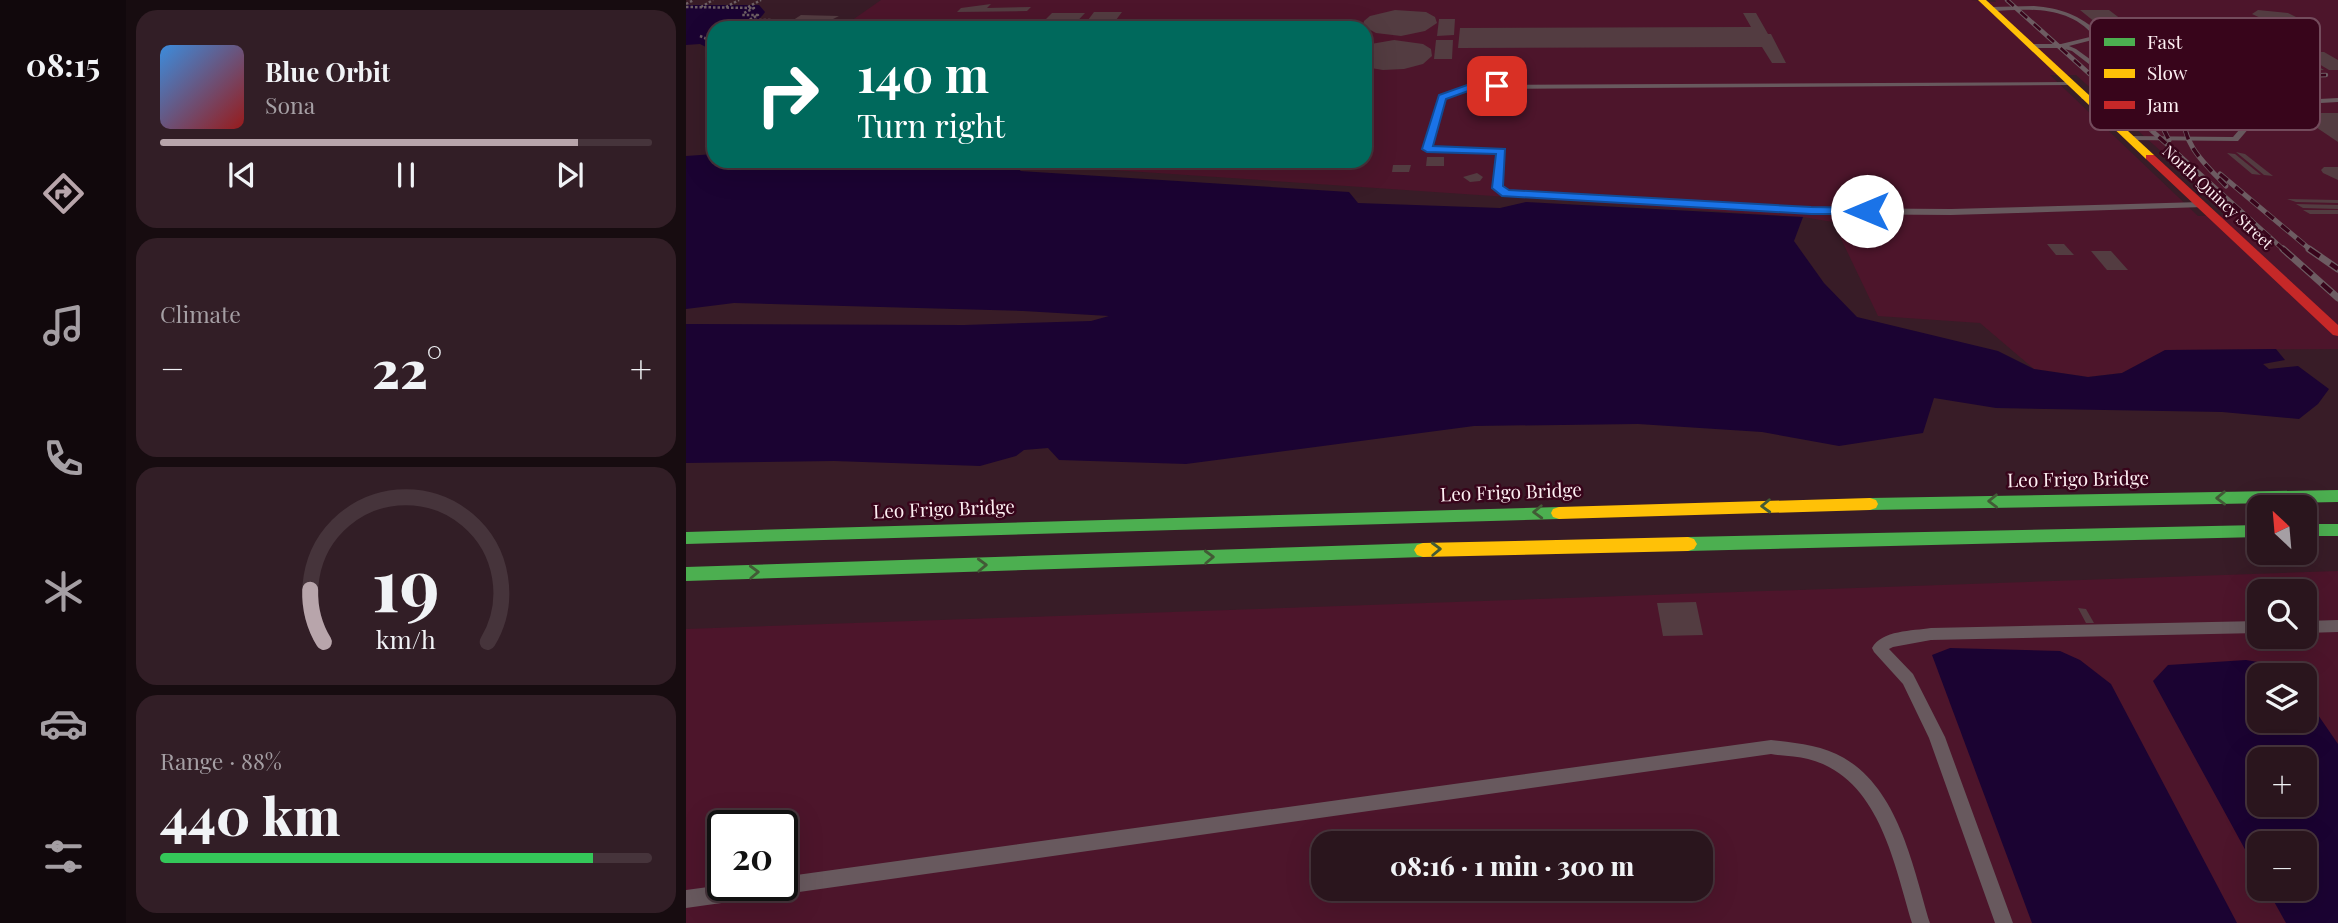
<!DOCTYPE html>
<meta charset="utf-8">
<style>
body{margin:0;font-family:"Playfair Display",serif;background:#321e26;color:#f1f3f6;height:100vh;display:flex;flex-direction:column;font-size:26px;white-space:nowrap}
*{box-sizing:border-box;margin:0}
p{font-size:23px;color:#a59fa4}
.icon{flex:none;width:38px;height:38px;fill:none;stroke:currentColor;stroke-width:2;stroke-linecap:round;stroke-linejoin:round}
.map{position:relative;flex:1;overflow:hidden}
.side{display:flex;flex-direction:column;gap:10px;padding:10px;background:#170c10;width:560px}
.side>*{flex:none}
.guide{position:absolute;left:21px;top:21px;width:665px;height:147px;border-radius:21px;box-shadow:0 7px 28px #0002,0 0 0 2px #46343b;background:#00695c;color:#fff;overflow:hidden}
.needle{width:46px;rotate:334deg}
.controls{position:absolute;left:1561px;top:495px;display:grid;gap:14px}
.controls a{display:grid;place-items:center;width:70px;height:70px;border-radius:14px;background:#2a151d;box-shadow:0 7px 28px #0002,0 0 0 2px #46343b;font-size:35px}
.speed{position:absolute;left:21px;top:810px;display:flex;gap:14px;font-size:35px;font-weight:700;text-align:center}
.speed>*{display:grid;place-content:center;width:91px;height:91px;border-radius:50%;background:#2a151d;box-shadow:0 7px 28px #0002,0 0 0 2px #46343b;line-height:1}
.speed .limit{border:4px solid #111;border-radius:10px;background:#fff;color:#111}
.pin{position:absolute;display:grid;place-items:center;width:60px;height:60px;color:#fff;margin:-30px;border-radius:14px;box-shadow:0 4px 10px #0006}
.me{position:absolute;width:77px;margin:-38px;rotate:270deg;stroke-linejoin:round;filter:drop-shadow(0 0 5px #0008)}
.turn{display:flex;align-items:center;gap:24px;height:147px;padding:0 35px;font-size:32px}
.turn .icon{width:91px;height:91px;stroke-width:2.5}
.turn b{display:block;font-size:49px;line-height:60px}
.big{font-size:52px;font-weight:800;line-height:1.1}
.side .card{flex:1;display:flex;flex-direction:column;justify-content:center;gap:10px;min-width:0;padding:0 24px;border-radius:21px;background:#321e26}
.side .dial{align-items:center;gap:0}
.dial svg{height:182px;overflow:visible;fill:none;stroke:#46343b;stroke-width:7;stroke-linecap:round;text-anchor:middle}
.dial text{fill:#f1f3f6;stroke:none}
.song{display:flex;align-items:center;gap:21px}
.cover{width:84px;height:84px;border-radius:10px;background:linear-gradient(135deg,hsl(210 70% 55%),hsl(0 70% 35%))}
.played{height:7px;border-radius:4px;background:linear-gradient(90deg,#b8a5ab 85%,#46343b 85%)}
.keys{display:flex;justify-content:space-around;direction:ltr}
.heat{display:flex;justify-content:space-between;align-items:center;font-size:38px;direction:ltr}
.charge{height:10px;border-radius:5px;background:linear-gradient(90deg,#34c759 88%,#46343b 0)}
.trip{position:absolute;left:625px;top:831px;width:402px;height:70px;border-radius:21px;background:#2a151d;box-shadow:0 7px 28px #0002,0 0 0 2px #46343b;font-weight:800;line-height:70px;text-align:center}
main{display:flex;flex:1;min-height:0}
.tabs{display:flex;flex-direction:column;width:126px;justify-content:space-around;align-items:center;background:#11080c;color:#a59fa4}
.tabs .icon{width:49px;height:49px}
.tabs .current{color:#b8a5ab}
.tabs b{font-size:32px;color:#f1f3f6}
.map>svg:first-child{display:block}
.built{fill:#4d152b;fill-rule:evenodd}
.water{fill:#1b0332;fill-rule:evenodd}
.building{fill:#533c41}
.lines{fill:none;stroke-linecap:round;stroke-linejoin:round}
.path{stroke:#6d5f64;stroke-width:2.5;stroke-dasharray:2.5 2;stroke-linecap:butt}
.lane{fill:#68595e;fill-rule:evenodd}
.fast{fill:#4caf50;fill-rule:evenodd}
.slow{fill:#ffc107;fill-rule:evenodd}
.jam{fill:#c62828;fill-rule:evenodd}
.rail-far2-casing{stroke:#6d5c62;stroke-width:4.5}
.rail-far1-casing{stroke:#6d5c62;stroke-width:5}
.rail-casing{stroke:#6d5c62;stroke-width:7}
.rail-far2{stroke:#38051b;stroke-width:2.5;stroke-dasharray:9;stroke-linecap:butt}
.rail-far1{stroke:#38051b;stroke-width:3.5;stroke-dasharray:10;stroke-linecap:butt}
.rail{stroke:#38051b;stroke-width:4.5;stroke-dasharray:13;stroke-linecap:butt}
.oneway{stroke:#425a36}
.route{fill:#1a73e8;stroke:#114b97;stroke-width:2}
.labels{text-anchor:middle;stroke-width:5;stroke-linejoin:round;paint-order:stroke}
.far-street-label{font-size:16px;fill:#fdeff2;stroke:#38051b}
.street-label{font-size:19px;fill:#fdeff2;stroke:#38051b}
.key{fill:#38051b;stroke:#734b5c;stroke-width:2}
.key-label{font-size:19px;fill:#fdeff2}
</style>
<main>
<nav class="tabs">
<b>08:15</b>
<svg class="icon current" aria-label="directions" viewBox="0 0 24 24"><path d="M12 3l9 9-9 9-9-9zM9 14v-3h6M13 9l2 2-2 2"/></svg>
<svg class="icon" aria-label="music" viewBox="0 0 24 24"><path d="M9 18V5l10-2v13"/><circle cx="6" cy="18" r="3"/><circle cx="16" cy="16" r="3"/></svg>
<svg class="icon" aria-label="phone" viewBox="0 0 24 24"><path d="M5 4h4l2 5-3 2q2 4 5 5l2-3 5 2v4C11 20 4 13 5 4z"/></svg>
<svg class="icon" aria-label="climate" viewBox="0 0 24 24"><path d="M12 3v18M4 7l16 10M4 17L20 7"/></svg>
<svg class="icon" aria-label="car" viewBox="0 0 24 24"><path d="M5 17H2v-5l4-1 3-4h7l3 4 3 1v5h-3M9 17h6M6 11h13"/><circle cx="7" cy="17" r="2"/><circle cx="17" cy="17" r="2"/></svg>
<svg class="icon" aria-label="filters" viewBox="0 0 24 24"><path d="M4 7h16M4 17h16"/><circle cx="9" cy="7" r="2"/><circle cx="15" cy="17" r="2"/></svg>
</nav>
<section class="side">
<div class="card">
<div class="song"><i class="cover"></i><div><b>Blue Orbit</b><p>Sona</p></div></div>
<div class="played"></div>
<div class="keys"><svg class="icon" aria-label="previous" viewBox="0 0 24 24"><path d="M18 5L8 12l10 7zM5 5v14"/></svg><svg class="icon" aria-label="pause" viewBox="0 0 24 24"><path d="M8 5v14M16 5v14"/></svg><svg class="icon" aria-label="next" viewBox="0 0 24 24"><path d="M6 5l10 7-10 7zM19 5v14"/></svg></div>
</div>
<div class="card"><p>Climate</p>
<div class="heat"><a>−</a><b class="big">22°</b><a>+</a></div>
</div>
<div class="card dial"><svg viewBox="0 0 100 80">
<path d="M14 69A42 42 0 1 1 86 69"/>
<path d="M14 69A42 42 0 0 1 8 46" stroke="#b8a5ab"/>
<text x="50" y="56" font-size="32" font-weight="700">19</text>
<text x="50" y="72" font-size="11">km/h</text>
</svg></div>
<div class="card"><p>Range · 88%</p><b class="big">440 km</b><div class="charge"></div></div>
</section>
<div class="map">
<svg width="1652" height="923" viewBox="0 0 1652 923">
<rect width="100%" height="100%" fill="#381c27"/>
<g class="built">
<path d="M 195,0 L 1285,0 L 1310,2 L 1309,0 L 1652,0 L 1652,349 L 1480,350 L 1436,373 L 1402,377 L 1348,369 L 1294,323 L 1192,316 L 1147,222 L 1117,217 L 338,164 L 340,161 L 679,161 L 679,28 L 155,28 ZM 1364,75 L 1390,75 L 1546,215 L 1512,216 Z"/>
<path d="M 1652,571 L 1652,923 L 0,923 L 0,629 ZM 1573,592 L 1619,592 L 1619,637 L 1573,637 ZM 1573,676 L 1619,676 L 1619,721 L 1573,721 ZM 1573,760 L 1619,760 L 1619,805 L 1573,805 ZM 37,826 L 96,826 L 96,886 L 37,886 ZM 637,844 L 1015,844 L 1015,889 L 637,889 ZM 1573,844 L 1619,844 L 1619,889 L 1573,889 Z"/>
</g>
<g class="water">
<path d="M 0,5 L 73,5 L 79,12 C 67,30 47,28 28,28 L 28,48 L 24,49 L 14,44 L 0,45 Z"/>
<path d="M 28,154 L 28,161 L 333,161 L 338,164 L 334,171 L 663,192 L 672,203 L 814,208 L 840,202 L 1117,217 L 1108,241 L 1138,283 L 1171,317 L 1312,351 L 1348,369 L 1402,377 L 1436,373 L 1479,350 L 1590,349 L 1599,360 L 1577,364 L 1583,369 L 1612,366 L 1643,389 L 1632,404 L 1613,419 L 1536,412 L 1310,408 L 1248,398 L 1237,433 L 1153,446 L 1076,432 L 952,424 L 788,426 L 500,464 L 373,460 L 362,448 L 338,450 L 330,456 L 294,466 L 148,461 L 0,463 L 0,324 L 278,325 L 405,321 L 423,316 L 337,311 L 48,303 L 0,309 L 0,156 Z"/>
<path d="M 1264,648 L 1374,651 L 1394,660 L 1425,684 L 1551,923 L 1346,923 L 1246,655 Z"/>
<path d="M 1560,660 L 1578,663 L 1604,675 L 1573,676 L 1573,721 L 1619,721 L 1619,696 L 1652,744 L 1652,923 L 1600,923 L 1581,889 L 1619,889 L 1619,844 L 1573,844 L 1573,875 L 1467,681 L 1482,665 ZM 1573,760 L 1619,760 L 1619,805 L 1573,805 Z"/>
</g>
<g class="building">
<path d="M 305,4 L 301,8 L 345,7 L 341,11 L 271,12 L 275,8 Z"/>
<path d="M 709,10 L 740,12 L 749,17 L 751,23 L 739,31 L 715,36 L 690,33 L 677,26 L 678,21 L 684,16 Z"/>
<path d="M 1394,10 L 1423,10 L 1444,26 L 1415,27 Z"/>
<path d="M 1572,10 L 1602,13 L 1618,21 L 1606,25 L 1583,22 L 1566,14 Z"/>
<path d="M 408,12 L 436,12 L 424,28 L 396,28 Z"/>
<path d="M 366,13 L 399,13 L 385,28 L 351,28 Z"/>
<path d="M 1057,13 L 1070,13 L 1082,34 L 1085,34 L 1100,63 L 1086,63 L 1076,47 L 772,48 L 774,28 L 1065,27 Z"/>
<path d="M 115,15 L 153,16 L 147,19 L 152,19 L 135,28 L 95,28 Z"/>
<path d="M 753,19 L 769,19 L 768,35 L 751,36 Z"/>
<path d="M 708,40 L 737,44 L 745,49 L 746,56 L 737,64 L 718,69 L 697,70 L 679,67 L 679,45 Z"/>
<path d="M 750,40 L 767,40 L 766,59 L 748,59 Z"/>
<path d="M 1613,52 L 1638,52 L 1652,60 L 1652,70 L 1643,70 Z"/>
<path d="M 1600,60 L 1621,60 L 1638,70 L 1617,71 Z"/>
<path d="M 1609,113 L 1652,113 L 1652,142 Z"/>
<path d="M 1550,152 L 1559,154 L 1587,176 L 1578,175 Z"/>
<path d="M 1541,153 L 1549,154 L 1575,175 L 1566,174 Z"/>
<path d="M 741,157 L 758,157 L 758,166 L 740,166 Z"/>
<path d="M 707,165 L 725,165 L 723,172 L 706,172 Z"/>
<path d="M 1638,167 L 1652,167 L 1652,180 L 1637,173 L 1635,170 Z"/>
<path d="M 791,173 L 797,177 L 794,181 L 784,182 L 777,177 Z"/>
<path d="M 1601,199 L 1652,200 L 1652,203 L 1610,202 Z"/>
<path d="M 1610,204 L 1652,205 L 1652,209 L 1617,208 Z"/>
<path d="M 1617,210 L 1652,210 L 1652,214 L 1624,214 Z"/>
<path d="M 1361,244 L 1378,244 L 1388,255 L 1370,255 Z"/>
<path d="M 1405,251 L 1425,251 L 1442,270 L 1421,270 Z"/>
<path d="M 1010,602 L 1017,635 L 977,636 L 971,603 Z"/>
<path d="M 1392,608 L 1400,609 L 1408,623 L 1400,623 Z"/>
</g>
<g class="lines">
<g class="path">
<path d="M 0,4 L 8,0"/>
<path d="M 0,7 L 68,8 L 58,13"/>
<path d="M 15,7 L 27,0"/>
<path d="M 40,7 L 53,0"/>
<path d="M 62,7 L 75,0"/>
<path d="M 64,20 L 85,20"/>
<path d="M 48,28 L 72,15 L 55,15"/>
<path d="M 14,36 L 28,42"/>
</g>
<g class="lane">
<path d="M 1348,6 C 1374,8 1394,15 1413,33 L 1414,38 L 1383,46 L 1390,49 L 1445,89 L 1445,93 L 1437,97 L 1396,99 L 1395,97 L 1399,95 L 1435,93 L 1438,91 L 1386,51 L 1375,48 L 1345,48 L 1342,46 L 1345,44 L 1375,44 L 1408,36 C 1382,5 1342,9 1305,11 L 1302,9 L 1305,7 Z"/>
<path d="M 1386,82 L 1390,84 L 1388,85 L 785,89 L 759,98 L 746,146 L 818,150 L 815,187 L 822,191 L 1125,208 L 1265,209 L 1515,202 L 1518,203 L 1518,207 L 1265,215 L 1125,214 L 820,196 L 807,188 L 811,154 L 741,150 L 737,148 L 753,95 L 784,85 Z"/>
<path d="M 1652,98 L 1652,102 L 1582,106 L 1552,141 L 1549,141 L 1443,140 L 1439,138 L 1443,136 L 1547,137 L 1577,102 Z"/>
<path d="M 1652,620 L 1652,632 L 1619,633 L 1619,621 Z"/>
<path d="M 1573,621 L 1573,633 L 1245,640 L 1207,647 L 1203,649 L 1227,674 L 1259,737 L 1327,923 L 1309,923 L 1243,738 L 1217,684 L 1188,652 L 1186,648 C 1196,630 1226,631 1245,628 Z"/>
<path d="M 1085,740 C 1110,743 1136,745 1158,758 C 1213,790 1227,867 1244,923 L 1226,923 C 1208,863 1193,777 1122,759 C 1111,756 1097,756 1085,754 L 0,908 L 0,890 L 37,885 L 96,886 L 96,877 Z"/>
</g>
<g class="fast">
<path d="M 1652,490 L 1652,502 L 1184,510 L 1178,508 L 1176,504 L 1178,500 L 1184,498 Z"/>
<path d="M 873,507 L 879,509 L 881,513 L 879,517 L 873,519 L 0,544 L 0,532 Z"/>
<rect x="1619" y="524" width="33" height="12"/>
<path d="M 1573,525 L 1573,537 L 1002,551 L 996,549 L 993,544 L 996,539 L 1002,537 Z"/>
<path d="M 737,543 L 743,545 L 746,550 L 743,555 L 737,557 L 0,581 L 0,567 Z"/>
</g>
<g class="slow">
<path d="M 1292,0 L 1300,0 L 1468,155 L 1468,159 L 1460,159 Z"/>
<path d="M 1184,498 L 1190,500 L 1192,504 L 1190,508 L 1184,510 L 873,519 L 867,517 L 865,513 L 867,509 L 873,507 Z"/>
<path d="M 1002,537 L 1008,539 L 1011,544 L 1008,549 L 1002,551 L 737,557 L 731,555 L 728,550 L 731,545 L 737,543 Z"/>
</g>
<path class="jam" d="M 1460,155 L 1468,155 L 1652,325 L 1652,336 L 1647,335 L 1460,159 Z"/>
<defs>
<g id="rail-far2">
<path d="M 1321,0 L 1445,111"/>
<path d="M 1475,111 C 1483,89 1511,83 1532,79"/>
<path d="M 1497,111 C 1517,76 1603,76 1640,75"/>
</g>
<g id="rail-far1">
<path d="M 1443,110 L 1599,251"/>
<path d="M 1476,110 L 1476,126 L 1483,140"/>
<path d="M 1498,110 C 1494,143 1519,164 1540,186"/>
<path d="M 1534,174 L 1626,251"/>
</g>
<g id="rail">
<path d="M 1597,249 L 1652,298"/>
<path d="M 1623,249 L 1652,269"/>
</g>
</defs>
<use href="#rail-far2" class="rail-far2-casing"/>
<use href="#rail-far1" class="rail-far1-casing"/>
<use href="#rail" class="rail-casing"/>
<use href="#rail-far2" class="rail-far2"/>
<use href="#rail-far1" class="rail-far1"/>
<use href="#rail" class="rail"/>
</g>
<defs><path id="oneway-chevron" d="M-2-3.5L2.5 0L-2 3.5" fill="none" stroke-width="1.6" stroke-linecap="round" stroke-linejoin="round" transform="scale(1.75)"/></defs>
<g class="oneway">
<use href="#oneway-chevron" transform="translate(1535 498) rotate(179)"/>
<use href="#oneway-chevron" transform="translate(1307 501) rotate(179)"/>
<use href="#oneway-chevron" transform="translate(1080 506) rotate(178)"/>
<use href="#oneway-chevron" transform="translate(852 512) rotate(178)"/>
<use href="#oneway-chevron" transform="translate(750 549) rotate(-2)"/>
<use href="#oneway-chevron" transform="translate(523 557) rotate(-2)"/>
<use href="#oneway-chevron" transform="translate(296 565) rotate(-2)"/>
<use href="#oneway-chevron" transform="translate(68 572) rotate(-2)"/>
</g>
<path class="route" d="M 784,84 L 811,84 L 816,86 L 811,89 L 785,90 L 760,99 L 747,146 L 819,149 L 817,186 L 823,190 L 1125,207 L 1181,208 L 1187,211 L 1181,214 L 1125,214 L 816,196 L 806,188 L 810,154 L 741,152 L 736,149 L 753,95 Z"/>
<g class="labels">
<g class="far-street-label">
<text transform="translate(1532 197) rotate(43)" y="6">North Quincy Street</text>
</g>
<g class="street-label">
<text transform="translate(1392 479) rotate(-1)" y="7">Leo Frigo Bridge</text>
<text transform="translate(825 492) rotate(-2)" y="7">Leo Frigo Bridge</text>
<text transform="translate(258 509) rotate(-2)" y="7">Leo Frigo Bridge</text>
</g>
</g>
<rect x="1404" y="18" width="230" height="112" rx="10" class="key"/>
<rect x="1418" y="38" width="31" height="8" fill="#4caf50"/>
<rect x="1418" y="69" width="31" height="9" fill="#ffc107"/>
<rect x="1418" y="101" width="31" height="8" fill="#c62828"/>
<g class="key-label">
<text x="1461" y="49">Fast</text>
<text x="1461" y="80">Slow</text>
<text x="1461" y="112">Jam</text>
</g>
</svg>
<div class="controls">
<a><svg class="needle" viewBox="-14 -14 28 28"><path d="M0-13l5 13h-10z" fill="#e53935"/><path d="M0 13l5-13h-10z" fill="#a59fa4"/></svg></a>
<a><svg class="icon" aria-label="search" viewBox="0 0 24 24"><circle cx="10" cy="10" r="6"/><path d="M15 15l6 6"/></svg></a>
<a><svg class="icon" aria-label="layers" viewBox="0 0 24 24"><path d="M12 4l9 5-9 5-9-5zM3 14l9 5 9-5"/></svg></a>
<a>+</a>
<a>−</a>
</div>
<div class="speed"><div class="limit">20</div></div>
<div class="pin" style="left:811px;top:86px;background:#d93025"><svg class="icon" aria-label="arrive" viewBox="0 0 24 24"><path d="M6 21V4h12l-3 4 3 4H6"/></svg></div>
<svg class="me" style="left:1181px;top:211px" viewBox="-20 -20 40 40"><circle r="19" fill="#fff"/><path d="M0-13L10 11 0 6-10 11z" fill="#1a73e8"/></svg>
<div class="trip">08:16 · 1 min · 300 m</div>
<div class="guide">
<div class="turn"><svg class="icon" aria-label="right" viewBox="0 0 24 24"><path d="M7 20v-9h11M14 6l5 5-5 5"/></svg><div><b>140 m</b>Turn right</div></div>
</div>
</div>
</main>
